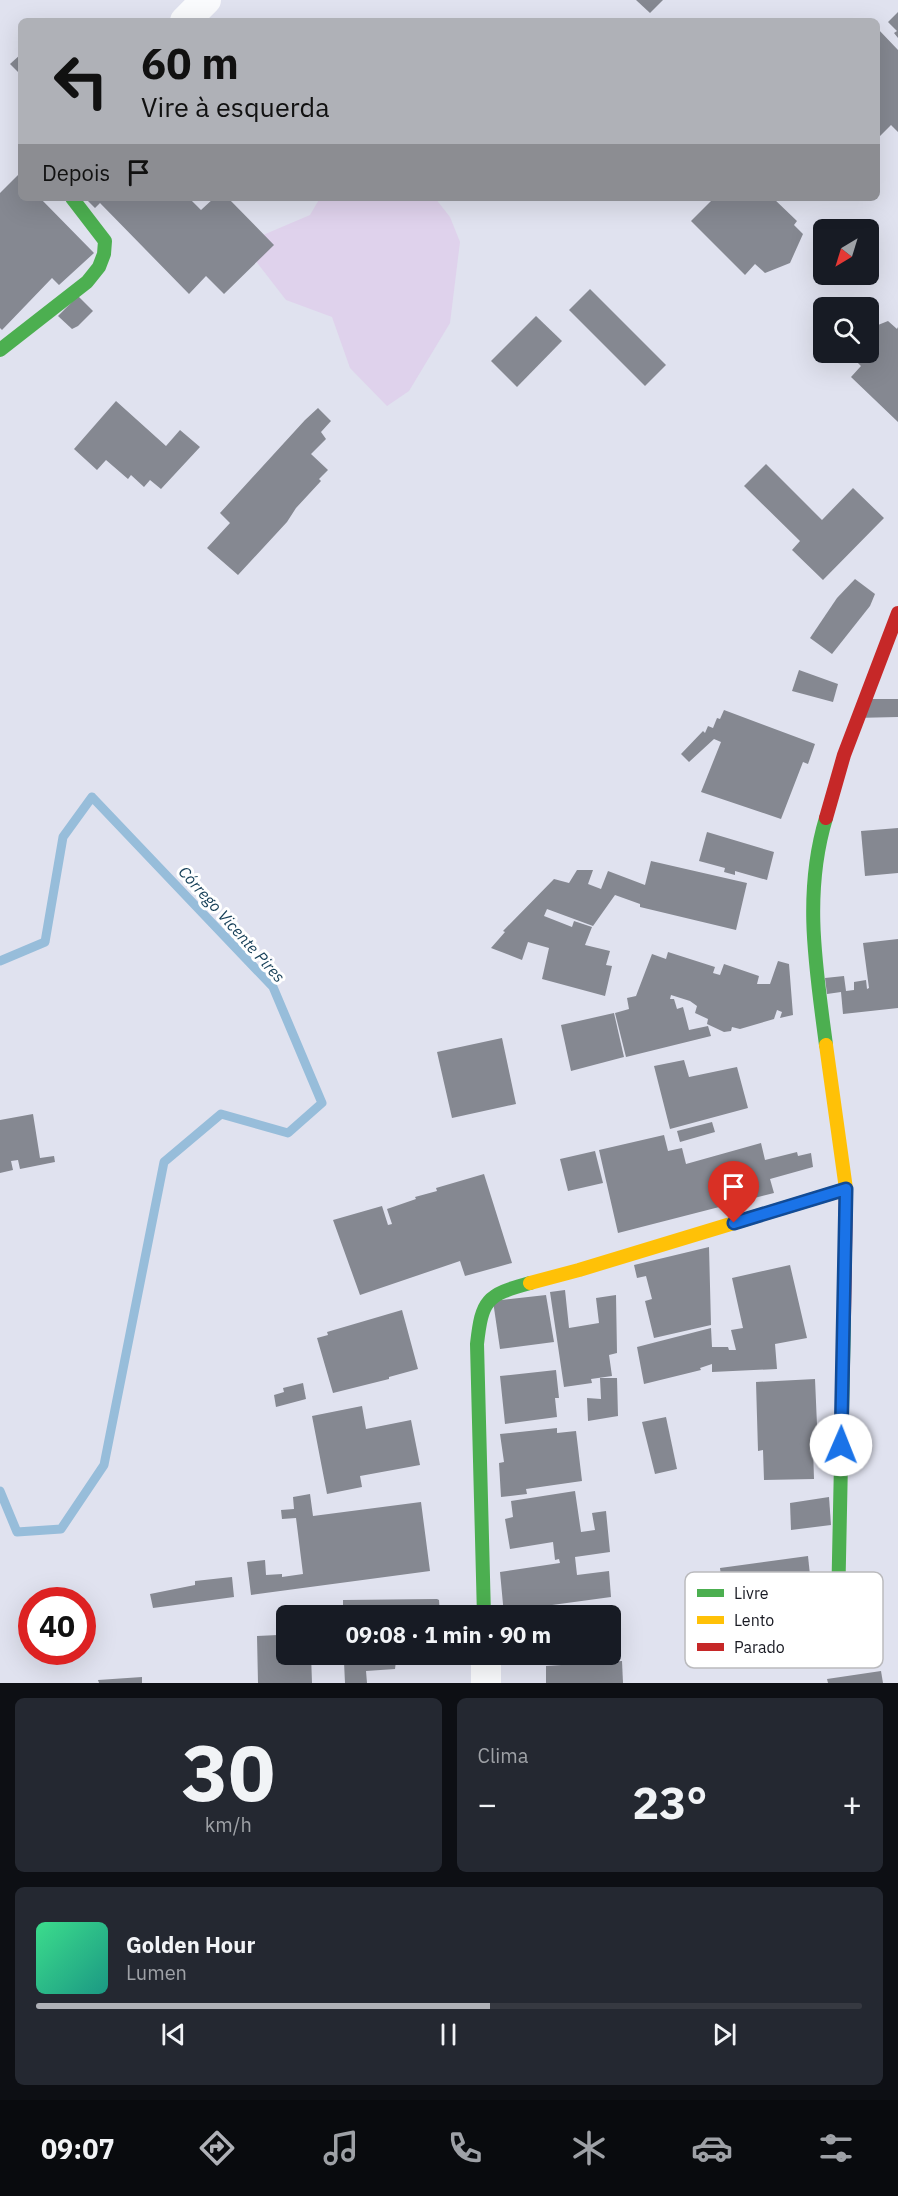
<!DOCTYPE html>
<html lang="pt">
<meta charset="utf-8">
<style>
body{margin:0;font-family:"IBM Plex Sans",sans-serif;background:#242831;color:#f1f3f6;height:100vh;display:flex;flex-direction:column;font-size:22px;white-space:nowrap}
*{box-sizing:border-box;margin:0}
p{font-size:20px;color:#9ea1a6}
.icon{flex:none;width:33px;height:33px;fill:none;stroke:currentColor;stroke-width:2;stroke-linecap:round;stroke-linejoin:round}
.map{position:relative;height:1683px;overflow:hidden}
.side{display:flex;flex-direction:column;gap:15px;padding:15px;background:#0d0f14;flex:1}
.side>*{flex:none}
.guide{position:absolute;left:18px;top:18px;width:862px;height:183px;border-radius:9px;box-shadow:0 6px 24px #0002;background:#afb1b7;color:#111;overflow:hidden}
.needle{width:39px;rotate:218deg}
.fabs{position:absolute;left:813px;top:219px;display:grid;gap:12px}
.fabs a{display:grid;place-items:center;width:66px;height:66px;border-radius:9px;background:#171b24;box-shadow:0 6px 24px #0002;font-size:30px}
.speed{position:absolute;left:18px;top:1587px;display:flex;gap:12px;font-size:30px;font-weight:700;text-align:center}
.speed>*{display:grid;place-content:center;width:78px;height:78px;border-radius:50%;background:#171b24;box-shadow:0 6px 24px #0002;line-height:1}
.speed .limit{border:9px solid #d22;background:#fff;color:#111}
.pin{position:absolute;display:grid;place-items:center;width:51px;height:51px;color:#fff;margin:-62px -26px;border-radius:50% 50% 50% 0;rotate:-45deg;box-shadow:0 0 6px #0007}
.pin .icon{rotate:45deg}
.me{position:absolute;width:66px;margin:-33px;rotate:1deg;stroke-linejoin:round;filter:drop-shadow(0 0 4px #0008)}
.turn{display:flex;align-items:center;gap:21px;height:126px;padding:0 24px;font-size:27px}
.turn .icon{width:78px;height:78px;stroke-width:2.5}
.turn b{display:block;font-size:42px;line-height:51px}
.then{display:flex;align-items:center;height:57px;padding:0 24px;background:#0003;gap:12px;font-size:22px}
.big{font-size:45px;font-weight:800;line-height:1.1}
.side .card{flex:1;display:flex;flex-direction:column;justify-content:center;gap:9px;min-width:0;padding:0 21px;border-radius:9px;background:#242831}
.side .dial{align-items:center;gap:0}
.dial b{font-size:78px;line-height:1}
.song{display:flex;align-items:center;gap:18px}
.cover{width:72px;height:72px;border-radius:9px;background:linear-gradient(135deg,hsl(150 70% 55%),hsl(170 70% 35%))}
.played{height:6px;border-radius:3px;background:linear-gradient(90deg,#afb1b7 55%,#363941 55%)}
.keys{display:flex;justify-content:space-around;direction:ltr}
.heat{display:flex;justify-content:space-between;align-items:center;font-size:33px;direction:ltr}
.side .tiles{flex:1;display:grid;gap:15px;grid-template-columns:1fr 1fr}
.card:last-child{grid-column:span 2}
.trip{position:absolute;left:276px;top:1605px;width:345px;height:60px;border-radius:9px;background:#171b24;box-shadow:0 6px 24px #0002;font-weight:800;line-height:60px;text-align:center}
.tabs{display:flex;height:96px;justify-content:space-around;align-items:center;background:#090b0e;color:#9ea1a6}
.tabs .icon{width:42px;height:42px}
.tabs .active{color:#afb1b7}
.tabs b{font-size:27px;color:#f1f3f6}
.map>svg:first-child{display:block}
.green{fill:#dfd2ec}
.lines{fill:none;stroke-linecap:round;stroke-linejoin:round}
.stream{stroke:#97bdda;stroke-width:9}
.building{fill:#858891}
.street{stroke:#fafbfd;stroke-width:30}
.fast{stroke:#4caf50;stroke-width:14}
.slow{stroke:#ffc107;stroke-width:14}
.jam{stroke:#c62828;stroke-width:14}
.route-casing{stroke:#114b97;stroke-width:15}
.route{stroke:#1a73e8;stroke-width:10}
.labels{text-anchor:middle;stroke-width:6;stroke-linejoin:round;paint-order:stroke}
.water-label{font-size:16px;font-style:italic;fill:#133d56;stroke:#fff}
.key{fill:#fff;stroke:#bababd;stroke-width:1.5}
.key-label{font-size:16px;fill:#191a23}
</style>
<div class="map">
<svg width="898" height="1683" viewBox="0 0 898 1683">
<rect width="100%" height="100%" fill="#e0e2ef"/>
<path class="green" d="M 320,198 L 435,198 L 450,217 L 460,242 L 450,323 L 409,391 L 387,406 L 350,368 L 332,317 L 286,300 L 255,260 L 263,235 L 310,215 Z"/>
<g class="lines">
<path class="stream" d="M 0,961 L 45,942 L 63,837 L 92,797 L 273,987 L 322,1103 L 288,1133 L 221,1114 L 164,1162 L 104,1465 L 61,1529 L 17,1532 L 0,1491"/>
</g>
<g class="building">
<path d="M 636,0 L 663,0 L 650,13 Z"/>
<path d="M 898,12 L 898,38 L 894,33 L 897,31 L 888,22 Z"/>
<path d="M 878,29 L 898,50 L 898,132 L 891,125 L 879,137 L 878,135 Z"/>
<path d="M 21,54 L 21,75 L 10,64 Z"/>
<path d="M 18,175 L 21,178 L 21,198 L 40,198 L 94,253 L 59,285 L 52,278 L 2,330 L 0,328 L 0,193 Z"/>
<path d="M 85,198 L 189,198 L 201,210 L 214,198 L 228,198 L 274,245 L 224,294 L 206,276 L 189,294 L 100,203 L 95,208 Z"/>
<path d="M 714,198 L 773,198 L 797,221 L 794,225 L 803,234 L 790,263 L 765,273 L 755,264 L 745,275 L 691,221 Z"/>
<path d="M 590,289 L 666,365 L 645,386 L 569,310 Z"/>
<path d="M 78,296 L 93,311 L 78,326 L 72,329 L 58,316 Z"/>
<path d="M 536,316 L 562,341 L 517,387 L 491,361 Z"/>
<path d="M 888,321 L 897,329 L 898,327 L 898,422 L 851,377 L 861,366 L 851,356 L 853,352 L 868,352 L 868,329 Z"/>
<path d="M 116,401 L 166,446 L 180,430 L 200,447 L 161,489 L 150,480 L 144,487 L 131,475 L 128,479 L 106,460 L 97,470 L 74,449 Z"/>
<path d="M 318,408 L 331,421 L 321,432 L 326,439 L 311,454 L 328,470 L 319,479 L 321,481 L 296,508 L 287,522 L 238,575 L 207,548 L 230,523 L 220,513 L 305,420 Z"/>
<path d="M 766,464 L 822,520 L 853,488 L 884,518 L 823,580 L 792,550 L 800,541 L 744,486 Z"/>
<path d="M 855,579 L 875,594 L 870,606 L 832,654 L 810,638 L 837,598 Z"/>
<path d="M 799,670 L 838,684 L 833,702 L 792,691 Z"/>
<path d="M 862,699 L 898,699 L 898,717 L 854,718 Z"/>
<path d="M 724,710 L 815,744 L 808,764 L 803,762 L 781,819 L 701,792 L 721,742 L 714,739 L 689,762 L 681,754 L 703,731 L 705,733 L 708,726 L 713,728 L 717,718 L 720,719 Z"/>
<path d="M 898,828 L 898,873 L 865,876 L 861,831 Z"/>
<path d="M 707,832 L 774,852 L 767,880 L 735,871 L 735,875 L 724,872 L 725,868 L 699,861 Z"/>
<path d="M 651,861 L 747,883 L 736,930 L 640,907 L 640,904 L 615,895 L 593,926 L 547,909 L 544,916 L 572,927 L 574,921 L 592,927 L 585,945 L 610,951 L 606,965 L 612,966 L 605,996 L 542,979 L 549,948 L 528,942 L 522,960 L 491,948 L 505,932 L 503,931 L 554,879 L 569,883 L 577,870 L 593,870 L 588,884 L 601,889 L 608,871 L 645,885 Z"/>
<path d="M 898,939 L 898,1008 L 843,1014 L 841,992 L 827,994 L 825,978 L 844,976 L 846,991 L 854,990 L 854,982 L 866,980 L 867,989 L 869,988 L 863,943 Z"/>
<path d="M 668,952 L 715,967 L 713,973 L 720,975 L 724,964 L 759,976 L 757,984 L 770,984 L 778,961 L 789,964 L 793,1015 L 780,1018 L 782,1012 L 777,1010 L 774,1019 L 740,1029 L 732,1027 L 731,1031 L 724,1032 L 707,1024 L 708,1019 L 695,1013 L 697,1006 L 690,1001 L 671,995 L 670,999 L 674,999 L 677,1009 L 683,1007 L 689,1030 L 708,1026 L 711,1036 L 626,1057 L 615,1013 L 629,1009 L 627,998 L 636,996 L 652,954 L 666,959 Z"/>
<path d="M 614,1013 L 624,1057 L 571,1071 L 561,1025 Z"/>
<path d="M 502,1038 L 516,1104 L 452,1118 L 437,1052 Z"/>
<path d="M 684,1060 L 689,1077 L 737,1067 L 748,1108 L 670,1129 L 654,1066 Z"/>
<path d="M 33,1114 L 40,1158 L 54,1156 L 55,1162 L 20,1169 L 18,1160 L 11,1161 L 13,1170 L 0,1173 L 0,1120 Z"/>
<path d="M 712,1122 L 715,1132 L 680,1142 L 677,1131 Z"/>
<path d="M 664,1135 L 668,1151 L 682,1148 L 686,1164 L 761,1143 L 765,1160 L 797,1152 L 798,1156 L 811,1153 L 813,1167 L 770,1179 L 774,1193 L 618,1233 L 599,1150 Z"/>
<path d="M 595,1151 L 603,1183 L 568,1191 L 560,1159 Z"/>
<path d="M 484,1174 L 512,1263 L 465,1276 L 460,1261 L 360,1295 L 333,1220 L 382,1206 L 388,1225 L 392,1224 L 387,1209 L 416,1199 L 415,1197 L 437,1191 L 436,1188 Z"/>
<path d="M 709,1247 L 711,1325 L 654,1338 L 645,1301 L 652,1299 L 646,1276 L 637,1278 L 634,1265 Z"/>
<path d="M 790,1265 L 807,1338 L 775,1344 L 777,1369 L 712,1372 L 712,1364 L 700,1368 L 701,1370 L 644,1384 L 637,1347 L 711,1328 L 712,1347 L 728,1347 L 729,1350 L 736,1350 L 731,1330 L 743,1328 L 732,1278 Z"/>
<path d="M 565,1290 L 569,1328 L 599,1323 L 596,1298 L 616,1295 L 617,1353 L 609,1355 L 612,1376 L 591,1379 L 592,1383 L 564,1387 L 550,1292 Z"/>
<path d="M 546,1295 L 554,1342 L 500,1349 L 493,1301 Z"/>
<path d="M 402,1310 L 418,1369 L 389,1377 L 389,1379 L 333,1393 L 317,1338 L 328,1335 L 327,1332 Z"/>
<path d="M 556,1370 L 559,1398 L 555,1398 L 557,1417 L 505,1424 L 500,1376 Z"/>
<path d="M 600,1378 L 617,1378 L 618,1416 L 588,1421 L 587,1398 L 601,1399 Z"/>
<path d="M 815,1379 L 818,1448 L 813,1448 L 814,1479 L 764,1480 L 763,1450 L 758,1451 L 756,1382 Z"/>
<path d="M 303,1383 L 306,1399 L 276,1407 L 274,1395 L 284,1392 L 283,1388 Z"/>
<path d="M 362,1406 L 366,1429 L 411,1420 L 420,1465 L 360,1476 L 362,1487 L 327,1494 L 312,1416 Z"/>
<path d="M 666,1417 L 677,1469 L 655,1474 L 642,1422 Z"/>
<path d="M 557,1428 L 557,1433 L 576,1431 L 582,1481 L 526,1489 L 527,1494 L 501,1497 L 499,1463 L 504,1462 L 500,1434 Z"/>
<path d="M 575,1491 L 581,1532 L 595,1530 L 592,1513 L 606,1511 L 610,1552 L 575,1557 L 577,1575 L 609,1571 L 611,1597 L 530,1608 L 530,1612 L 504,1615 L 500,1572 L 560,1563 L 559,1559 L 555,1560 L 553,1542 L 510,1549 L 505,1519 L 513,1517 L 511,1501 Z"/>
<path d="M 310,1494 L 313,1516 L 421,1502 L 430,1571 L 251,1595 L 247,1562 L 265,1560 L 266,1575 L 282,1574 L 282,1577 L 303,1574 L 296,1518 L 282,1519 L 281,1510 L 294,1509 L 293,1497 Z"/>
<path d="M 829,1497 L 831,1525 L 791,1530 L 790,1503 Z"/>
<path d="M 808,1556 L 814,1613 L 727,1624 L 720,1568 Z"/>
<path d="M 232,1577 L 234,1597 L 153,1608 L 150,1594 L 195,1585 L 195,1581 Z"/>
<path d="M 437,1599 L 439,1600 L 440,1616 L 343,1616 L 343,1600 Z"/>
<path d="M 604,1605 L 604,1616 L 553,1616 L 553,1611 Z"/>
<path d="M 278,1632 L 286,1632 L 286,1654 L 311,1654 L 312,1683 L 258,1683 L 257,1636 L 278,1635 Z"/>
<path d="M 343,1654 L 389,1654 L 389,1660 L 393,1660 L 393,1654 L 440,1654 L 440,1660 L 396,1661 L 395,1669 L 366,1671 L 367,1683 L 345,1683 L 344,1662 L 350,1661 L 350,1659 L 343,1659 Z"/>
<path d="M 622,1661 L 623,1683 L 546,1683 L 546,1666 Z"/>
<path d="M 881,1671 L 883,1683 L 828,1683 L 827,1679 Z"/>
<path d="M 142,1677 L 142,1683 L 99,1683 L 98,1680 Z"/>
</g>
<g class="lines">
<g class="street">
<path d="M 185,21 L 206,0"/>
<path d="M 486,1654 L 486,1683"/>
</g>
<g class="fast">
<path d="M 0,350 L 87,282 L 99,267 L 104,254 L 105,241 L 72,198"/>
<path d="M 826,818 C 803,894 816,968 826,1045"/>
<path d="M 838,1607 L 844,1317"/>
<path d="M 484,1616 L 477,1344 C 482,1300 486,1295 530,1283"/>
</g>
<path class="slow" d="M 530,1283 L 579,1270 L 846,1189 L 826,1045"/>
<g class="jam">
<path d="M 826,818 L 844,755 L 898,613"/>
<path d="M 844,1317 L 846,1189"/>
</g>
</g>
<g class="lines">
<defs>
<path id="route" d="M 734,1223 L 846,1189 L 841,1445"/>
</defs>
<use href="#route" class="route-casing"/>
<use href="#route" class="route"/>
</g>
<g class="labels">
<g class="water-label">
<text transform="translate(232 924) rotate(48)" y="6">Córrego Vicente Pires</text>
</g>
</g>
<rect x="685" y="1572" width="198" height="96" rx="9" class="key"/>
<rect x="697" y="1589" width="27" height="8" fill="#4caf50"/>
<rect x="697" y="1616" width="27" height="8" fill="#ffc107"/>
<rect x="697" y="1643" width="27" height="8" fill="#c62828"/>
<g class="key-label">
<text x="734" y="1599">Livre</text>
<text x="734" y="1626">Lento</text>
<text x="734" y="1653">Parado</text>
</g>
</svg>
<div class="fabs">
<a><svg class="needle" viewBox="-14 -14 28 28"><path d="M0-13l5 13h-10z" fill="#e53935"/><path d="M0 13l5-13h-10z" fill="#9ea1a6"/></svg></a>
<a><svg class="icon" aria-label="search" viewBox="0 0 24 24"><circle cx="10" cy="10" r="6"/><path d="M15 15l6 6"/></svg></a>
</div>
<div class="speed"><div class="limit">40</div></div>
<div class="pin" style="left:734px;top:1223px;background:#d93025"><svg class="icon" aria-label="arrive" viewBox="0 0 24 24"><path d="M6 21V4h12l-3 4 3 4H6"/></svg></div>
<svg class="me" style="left:841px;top:1445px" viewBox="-20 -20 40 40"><circle r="19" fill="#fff"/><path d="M0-13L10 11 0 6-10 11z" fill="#1a73e8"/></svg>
<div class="trip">09:08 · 1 min · 90 m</div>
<div class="guide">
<div class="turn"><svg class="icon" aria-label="left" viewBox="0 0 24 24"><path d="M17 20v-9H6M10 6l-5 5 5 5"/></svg><div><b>60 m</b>Vire à esquerda</div></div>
<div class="then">Depois<svg class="icon" aria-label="arrive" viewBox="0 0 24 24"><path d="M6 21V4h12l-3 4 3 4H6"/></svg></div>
</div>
</div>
<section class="side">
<div class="tiles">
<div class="card dial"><b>30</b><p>km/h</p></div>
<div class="card"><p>Clima</p>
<div class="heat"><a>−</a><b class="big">23°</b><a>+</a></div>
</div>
<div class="card">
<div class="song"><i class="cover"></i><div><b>Golden Hour</b><p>Lumen</p></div></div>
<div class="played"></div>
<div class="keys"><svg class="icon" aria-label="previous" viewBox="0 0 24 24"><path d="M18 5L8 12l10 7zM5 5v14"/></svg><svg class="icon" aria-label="pause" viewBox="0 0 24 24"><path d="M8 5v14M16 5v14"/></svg><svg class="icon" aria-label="next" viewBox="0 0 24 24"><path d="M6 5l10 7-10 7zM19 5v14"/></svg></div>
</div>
</div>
</section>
<nav class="tabs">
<b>09:07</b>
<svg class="icon active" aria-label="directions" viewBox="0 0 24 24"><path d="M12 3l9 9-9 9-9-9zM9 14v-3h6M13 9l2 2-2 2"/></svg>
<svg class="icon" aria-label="music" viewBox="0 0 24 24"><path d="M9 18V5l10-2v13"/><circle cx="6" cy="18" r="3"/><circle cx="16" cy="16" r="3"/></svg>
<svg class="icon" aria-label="phone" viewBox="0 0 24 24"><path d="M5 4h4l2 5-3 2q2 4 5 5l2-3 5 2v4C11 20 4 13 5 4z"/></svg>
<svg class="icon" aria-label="climate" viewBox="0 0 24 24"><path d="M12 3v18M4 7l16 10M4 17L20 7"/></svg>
<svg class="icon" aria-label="car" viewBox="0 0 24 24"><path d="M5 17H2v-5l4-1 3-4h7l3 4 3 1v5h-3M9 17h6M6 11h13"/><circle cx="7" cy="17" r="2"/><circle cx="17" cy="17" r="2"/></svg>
<svg class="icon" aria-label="filters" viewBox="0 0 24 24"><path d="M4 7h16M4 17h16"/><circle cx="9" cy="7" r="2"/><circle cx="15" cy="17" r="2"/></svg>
</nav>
